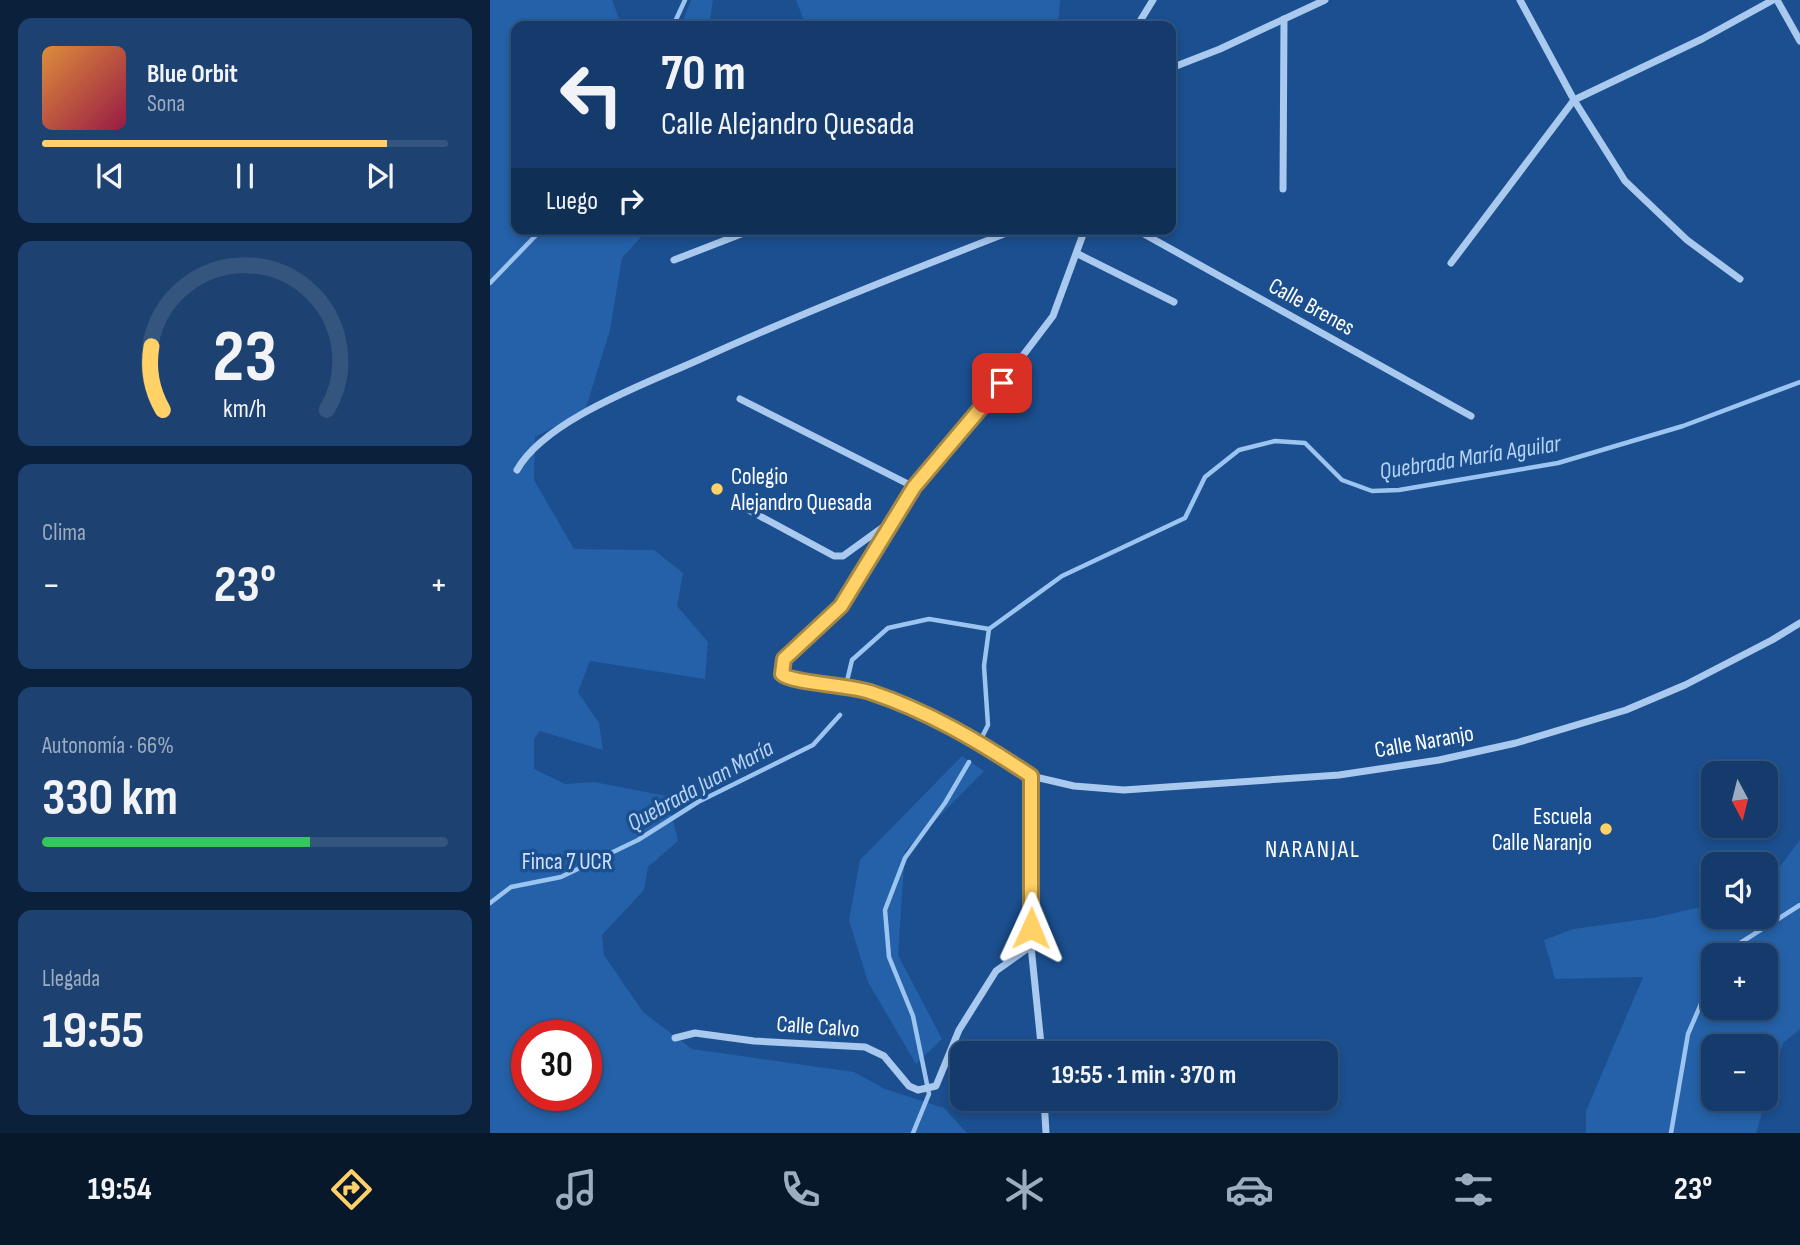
<!DOCTYPE html>
<html lang="es">
<meta charset="utf-8">
<style>
body{margin:0;font-family:"Sofia Sans Condensed",sans-serif;background:#1d4271;color:#f1f3f6;height:100vh;display:flex;flex-direction:column;font-size:26px;white-space:nowrap}
*{box-sizing:border-box;margin:0}
p{font-size:23px;color:#9dadc1}
.icon{flex:none;width:38px;height:38px;fill:none;stroke:currentColor;stroke-width:2;stroke-linecap:round;stroke-linejoin:round}
.map{position:relative;flex:1;overflow:hidden}
.panel{display:flex;flex-direction:column;gap:18px;padding:18px;background:#0b203b;width:490px}
.panel>*{flex:none}
.guide{position:absolute;left:21px;top:21px;width:665px;height:214px;border-radius:14px;box-shadow:0 4px 10px #0003,0 0 0 2px #33557e;background:#143b6b;color:#f1f3f6;overflow:hidden}
.needle{width:46px;rotate:173deg}
.tools{position:absolute;left:1211px;top:761px;display:grid;gap:14px}
.tools a{display:grid;place-items:center;width:77px;height:77px;border-radius:14px;background:#143b6b;box-shadow:0 4px 10px #0003,0 0 0 2px #33557e;font-size:35px}
.speed{position:absolute;left:21px;top:1020px;display:flex;gap:14px;font-size:35px;font-weight:700;text-align:center}
.speed>*{display:grid;place-content:center;width:91px;height:91px;border-radius:50%;background:#143b6b;box-shadow:0 4px 10px #0003,0 0 0 2px #33557e;line-height:1}
.speed .limit{border:10px solid #d22;background:#fff;color:#111}
.pin{position:absolute;display:grid;place-items:center;width:60px;height:60px;color:#fff;margin:-30px;border-radius:14px;box-shadow:0 4px 10px #0006}
.me{position:absolute;width:77px;margin:-38px;rotate:1deg;stroke-linejoin:round;filter:drop-shadow(0 0 5px #0008)}
.turn{display:flex;align-items:center;gap:24px;height:147px;padding:0 35px;font-size:32px}
.turn .icon{width:91px;height:91px;stroke-width:2.5}
.turn b{display:block;font-size:49px;line-height:60px}
.then{display:flex;align-items:center;height:66px;padding:0 35px;background:#0003;gap:14px;font-size:26px}
.big{font-size:52px;font-weight:700;line-height:1.1}
.panel .card{flex:1;display:flex;flex-direction:column;justify-content:center;gap:10px;min-width:0;padding:0 24px;border-radius:14px;background:#1d4271}
.panel .dial{align-items:center;gap:0}
.dial svg{height:182px;overflow:visible;fill:none;stroke:#33557e;stroke-width:7;stroke-linecap:round;text-anchor:middle}
.dial text{fill:#f1f3f6;stroke:none}
.song{display:flex;align-items:center;gap:21px}
.cover{width:84px;height:84px;border-radius:10px;background:linear-gradient(135deg,hsl(30 70% 55%),hsl(340 70% 35%))}
.played{height:7px;border-radius:4px;background:linear-gradient(90deg,#ffd166 85%,#33557e 85%)}
.keys{display:flex;justify-content:space-around;direction:ltr}
.heat{display:flex;justify-content:space-between;align-items:center;font-size:38px;direction:ltr}
.charge{height:10px;border-radius:5px;background:linear-gradient(90deg,#34c759 66%,#33557e 0)}
.trip{position:absolute;left:460px;top:1041px;width:388px;height:70px;border-radius:14px;background:#143b6b;box-shadow:0 4px 10px #0003,0 0 0 2px #33557e;font-weight:700;line-height:70px;text-align:center}
.tabs{display:flex;height:112px;justify-content:space-around;align-items:center;background:#08182b;color:#9dadc1}
.tabs .icon{width:49px;height:49px}
.tabs .current{color:#ffd166}
.tabs b{font-size:32px;color:#f1f3f6}
main{display:flex;flex:1;min-height:0}
.map>svg:first-child{display:block}
.green{fill:#2461a8;fill-rule:evenodd}
.lines{fill:none;stroke-linecap:round;stroke-linejoin:round}
.stream{stroke:#9cc4f0;stroke-width:4.5}
.minor{stroke:#a9c9ee;stroke-width:7}
.route-casing{stroke:#a68842;stroke-width:18}
.route{stroke:#ffd166;stroke-width:12}
.poi-dot{fill:#ffd166;stroke:#1b4f8f;stroke-width:2.5}
.labels{text-anchor:middle;stroke-width:7;stroke-linejoin:round;paint-order:stroke}
.street-label{font-size:23px;fill:#fff;stroke:#1b4f8f}
.poi-label{font-size:23px;fill:#fff;stroke:#1b4f8f;text-anchor:start}
.park-label{font-size:23px;fill:#cfe3fa;stroke:#1b4f8f}
.water-label{font-size:24px;font-style:italic;fill:#b5d3f5;stroke:#1b4f8f}
.neighbourhood-label{font-size:24px;letter-spacing:2px;fill:#fff;stroke:#1b4f8f}
</style>
<main>
<section class="panel">
<div class="card">
<div class="song"><i class="cover"></i><div><b>Blue Orbit</b><p>Sona</p></div></div>
<div class="played"></div>
<div class="keys"><svg class="icon" aria-label="previous" viewBox="0 0 24 24"><path d="M18 5L8 12l10 7zM5 5v14"/></svg><svg class="icon" aria-label="pause" viewBox="0 0 24 24"><path d="M8 5v14M16 5v14"/></svg><svg class="icon" aria-label="next" viewBox="0 0 24 24"><path d="M6 5l10 7-10 7zM19 5v14"/></svg></div>
</div>
<div class="card dial"><svg viewBox="0 0 100 80">
<path d="M14 69A42 42 0 1 1 86 69"/>
<path d="M14 69A42 42 0 0 1 9 41" stroke="#ffd166"/>
<text x="50" y="56" font-size="32" font-weight="700">23</text>
<text x="50" y="72" font-size="11">km/h</text>
</svg></div>
<div class="card"><p>Clima</p>
<div class="heat"><a>−</a><b class="big">23°</b><a>+</a></div>
</div>
<div class="card"><p>Autonomía · 66%</p><b class="big">330 km</b><div class="charge"></div></div>
<div class="card"><p>Llegada</p><b class="big">19:55</b></div>
</section>
<div class="map">
<svg width="1310" height="1133" viewBox="0 0 1310 1133">
<rect width="100%" height="100%" fill="#1b4f8f"/>
<g class="green">
<path d="M 0,0 L 122,0 L 132,26 L 26,26 L 26,229 L 171,229 L 151,237 L 132,258 L 120,330 L 95,411 L 45,437 L 44,480 L 84,549 L 164,550 L 193,573 L 187,606 L 218,642 L 215,679 L 100,661 L 88,692 L 109,723 L 113,750 L 50,731 L 44,739 L 44,769 L 75,784 L 104,782 L 177,796 L 188,841 L 158,867 L 154,890 L 112,935 L 114,955 L 153,1012 L 202,1049 L 364,1072 L 395,1089 L 454,1108 L 477,1133 L 0,1133 ZM 37,1036 L 96,1036 L 96,1096 L 37,1096 Z"/>
<path d="M 201,0 L 223,0 L 219,26 L 191,26 Z"/>
<path d="M 306,0 L 570,0 L 568,26 L 316,26 Z"/>
<path d="M 472,756 L 494,771 L 415,851 L 408,955 L 452,1039 L 426,1064 L 378,982 L 359,920 L 370,860 Z"/>
<path d="M 1310,840 L 1310,1029 L 1293,1043 L 1266,1133 L 1096,1133 L 1096,1111 L 1153,977 L 1065,979 L 1054,940 L 1083,929 L 1163,918 L 1223,904 L 1223,917 L 1276,917 L 1276,885 ZM 1223,956 L 1276,956 L 1276,1008 L 1223,1008 ZM 1276,1046 L 1276,1099 L 1223,1099 L 1223,1046 Z"/>
</g>
<g class="lines">
<g class="stream">
<path d="M 183,26 L 195,0"/>
<path d="M 0,283 L 52,229"/>
<path d="M 356,685 L 362,660 L 398,628 L 439,619 L 499,629"/>
<path d="M 492,737 L 498,725 L 494,666 L 499,629 L 572,576 L 695,518 L 715,477 L 749,450 L 785,441 L 815,443 L 852,480 L 882,491 L 909,490 L 1068,463 L 1193,426 L 1310,382"/>
<path d="M 0,903 L 21,887 L 71,877 L 148,840 L 208,802 L 323,745 L 350,715"/>
<path d="M 1238,956 L 1247,945 L 1310,905"/>
<path d="M 423,1133 L 439,1094 L 423,1016 L 399,957 L 395,910 L 415,858 L 455,803 L 479,762"/>
<path d="M 1181,1133 L 1198,1034 L 1223,976"/>
</g>
<g class="minor">
<path d="M 1030,0 L 1084,100 L 1135,181 L 1197,240 L 1250,279"/>
<path d="M 1287,0 L 1310,41"/>
<path d="M 647,26 L 663,0"/>
<path d="M 681,68 L 730,49 L 835,0"/>
<path d="M 793,189 L 794,19"/>
<path d="M 595,229 L 563,316 L 512,383 L 424,487 L 351,606 L 294,659 L 292,674 L 298,679 L 346,683 L 380,692 L 476,734 L 541,776 L 584,786 L 634,790 L 849,775 L 949,760 L 1026,743 L 1136,710 L 1195,685 L 1282,640 L 1310,623"/>
<path d="M 645,229 L 981,416"/>
<path d="M 588,254 L 684,302"/>
<path d="M 184,260 L 264,229"/>
<path d="M 961,263 L 1084,100 L 1212,39 L 1283,0"/>
<path d="M 250,399 L 424,487"/>
<path d="M 27,470 C 55,420 155,384 206,361 C 312,313 419,271 527,229"/>
<path d="M 244,502 L 344,556 L 353,556 L 400,522"/>
<path d="M 541,776 L 541,946 L 552,1054"/>
<path d="M 185,1038 L 205,1033 L 264,1041 L 375,1047 L 394,1056 L 419,1086 L 428,1090 L 446,1086 L 469,1030 L 506,971 L 541,946"/>
<path d="M 554,1099 L 556,1133"/>
</g>
</g>
<g class="lines">
<defs>
<path id="route" d="M 512,383 L 424,487 L 351,606 L 294,659 L 292,674 C 301,683 360,685 380,692 C 438,711 490,742 541,776 L 541,928"/>
</defs>
<use href="#route" class="route-casing"/>
<use href="#route" class="route"/>
</g>
<g class="poi-dot">
<circle cx="227" cy="489" r="7"/>
<circle cx="1116" cy="829" r="7"/>
</g>
<g class="labels">
<g class="street-label">
<text transform="translate(822 306) rotate(29)" y="8">Calle Brenes</text>
<text transform="translate(934 741) rotate(-10)" y="8">Calle Naranjo</text>
<text transform="translate(328 1026) rotate(4)" y="8">Calle Calvo</text>
</g>
<g class="poi-label">
<text x="241" y="484">Colegio<tspan x="241" dy="26">Alejandro Quesada</tspan></text>
<text x="1102" y="824" text-anchor="end">Escuela<tspan x="1102" dy="26">Calle Naranjo</tspan></text>
</g>
<g class="park-label">
<text x="77" y="869">Finca 7 UCR</text>
</g>
<g class="water-label">
<text transform="translate(980 457) rotate(-9)" y="8">Quebrada María Aguilar</text>
<text transform="translate(210 785) rotate(-29)" y="8">Quebrada Juan María</text>
</g>
<g class="neighbourhood-label">
<text x="823" y="857">NARANJAL</text>
</g>
</g>
</svg>
<div class="tools">
<a><svg class="needle" viewBox="-14 -14 28 28"><path d="M0-13l5 13h-10z" fill="#e53935"/><path d="M0 13l5-13h-10z" fill="#9dadc1"/></svg></a>
<a><svg class="icon" aria-label="sound" viewBox="0 0 24 24"><path d="M4 9h4l5-4v14l-5-4H4zM17 9q2 3 0 6"/></svg></a>
<a>+</a>
<a>−</a>
</div>
<div class="speed"><div class="limit">30</div></div>
<div class="pin" style="left:512px;top:383px;background:#d93025"><svg class="icon" aria-label="arrive" viewBox="0 0 24 24"><path d="M6 21V4h12l-3 4 3 4H6"/></svg></div>
<svg class="me" style="left:541px;top:928px" viewBox="-20 -20 40 40"><path d="M0-17L14 15 0 8-14 15z" fill="#ffd166" stroke="#fff" stroke-width="4"/></svg>
<div class="trip">19:55 · 1 min · 370 m</div>
<div class="guide">
<div class="turn"><svg class="icon" aria-label="left" viewBox="0 0 24 24"><path d="M17 20v-9H6M10 6l-5 5 5 5"/></svg><div><b>70 m</b>Calle Alejandro Quesada</div></div>
<div class="then">Luego<svg class="icon" aria-label="right" viewBox="0 0 24 24"><path d="M7 20v-9h11M14 6l5 5-5 5"/></svg></div>
</div>
</div>
</main>
<nav class="tabs">
<b>19:54</b>
<svg class="icon current" aria-label="directions" viewBox="0 0 24 24"><path d="M12 3l9 9-9 9-9-9zM9 14v-3h6M13 9l2 2-2 2"/></svg>
<svg class="icon" aria-label="music" viewBox="0 0 24 24"><path d="M9 18V5l10-2v13"/><circle cx="6" cy="18" r="3"/><circle cx="16" cy="16" r="3"/></svg>
<svg class="icon" aria-label="phone" viewBox="0 0 24 24"><path d="M5 4h4l2 5-3 2q2 4 5 5l2-3 5 2v4C11 20 4 13 5 4z"/></svg>
<svg class="icon" aria-label="climate" viewBox="0 0 24 24"><path d="M12 3v18M4 7l16 10M4 17L20 7"/></svg>
<svg class="icon" aria-label="car" viewBox="0 0 24 24"><path d="M5 17H2v-5l4-1 3-4h7l3 4 3 1v5h-3M9 17h6M6 11h13"/><circle cx="7" cy="17" r="2"/><circle cx="17" cy="17" r="2"/></svg>
<svg class="icon" aria-label="filters" viewBox="0 0 24 24"><path d="M4 7h16M4 17h16"/><circle cx="9" cy="7" r="2"/><circle cx="15" cy="17" r="2"/></svg>
<b>23°</b>
</nav>
